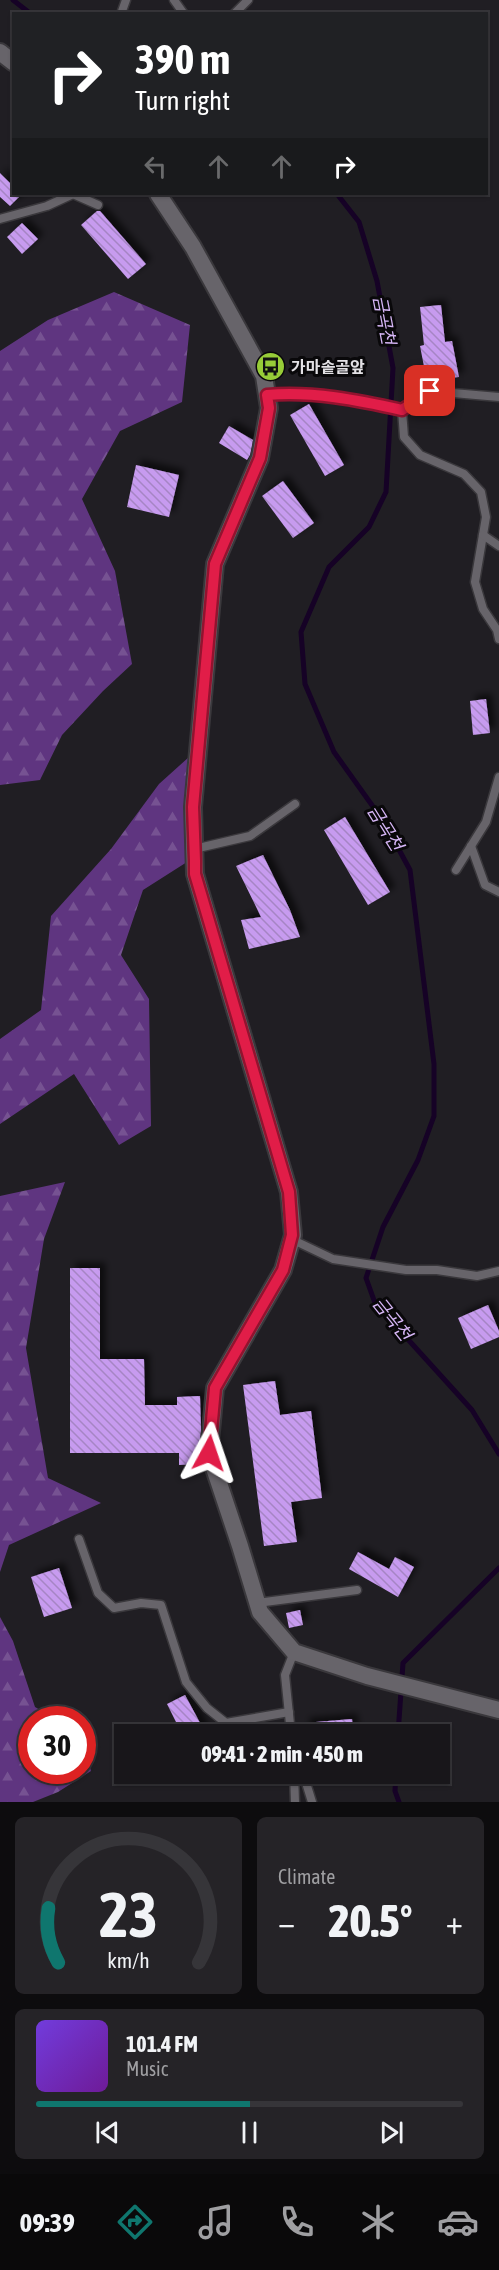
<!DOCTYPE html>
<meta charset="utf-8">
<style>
body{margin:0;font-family:"Asap Condensed","Noto Sans KR",sans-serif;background:#252327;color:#f1f3f6;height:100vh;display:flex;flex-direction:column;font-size:22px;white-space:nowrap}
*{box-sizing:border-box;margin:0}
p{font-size:20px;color:#9f9fa2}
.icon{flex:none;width:33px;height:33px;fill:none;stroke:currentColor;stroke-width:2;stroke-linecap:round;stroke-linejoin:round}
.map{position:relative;height:1802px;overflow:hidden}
.panel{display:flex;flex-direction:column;gap:15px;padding:15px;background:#0d0c0e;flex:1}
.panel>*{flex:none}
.hud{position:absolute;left:12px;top:12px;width:476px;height:183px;border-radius:0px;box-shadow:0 2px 4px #0004,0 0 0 2px #363539;background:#202124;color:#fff;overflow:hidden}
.speed{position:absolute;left:18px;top:1706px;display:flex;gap:12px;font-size:30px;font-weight:700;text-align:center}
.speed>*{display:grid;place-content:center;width:78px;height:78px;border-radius:50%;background:#18161a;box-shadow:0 2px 4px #0004,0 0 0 2px #363539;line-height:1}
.speed .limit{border:9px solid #d22;background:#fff;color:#111}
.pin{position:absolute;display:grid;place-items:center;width:51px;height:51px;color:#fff;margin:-26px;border-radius:12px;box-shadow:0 3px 9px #0006}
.me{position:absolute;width:66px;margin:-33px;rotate:5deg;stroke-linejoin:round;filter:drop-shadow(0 0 4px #0008)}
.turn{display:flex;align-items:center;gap:21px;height:126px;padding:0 24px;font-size:27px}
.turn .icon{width:78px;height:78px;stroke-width:2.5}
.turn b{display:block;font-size:42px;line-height:51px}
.lanes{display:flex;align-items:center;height:57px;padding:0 24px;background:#0003;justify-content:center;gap:30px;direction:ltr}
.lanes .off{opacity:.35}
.big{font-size:45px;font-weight:800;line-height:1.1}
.panel .tile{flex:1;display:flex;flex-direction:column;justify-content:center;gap:9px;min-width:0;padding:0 21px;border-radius:9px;background:#252327}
.panel .dial{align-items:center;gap:0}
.dial svg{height:156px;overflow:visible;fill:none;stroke:#363539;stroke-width:7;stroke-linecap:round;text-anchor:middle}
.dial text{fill:#f1f3f6;stroke:none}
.song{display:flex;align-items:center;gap:18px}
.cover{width:72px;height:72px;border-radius:9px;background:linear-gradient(135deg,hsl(260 70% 55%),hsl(280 70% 35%))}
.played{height:6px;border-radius:3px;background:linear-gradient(90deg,#0f766e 50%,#363539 50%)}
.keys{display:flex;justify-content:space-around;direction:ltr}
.heat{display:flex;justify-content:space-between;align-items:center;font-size:33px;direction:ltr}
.panel .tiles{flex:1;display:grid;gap:15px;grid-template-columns:1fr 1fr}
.tile:last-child{grid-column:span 2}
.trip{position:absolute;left:114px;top:1724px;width:336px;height:60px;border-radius:0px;background:#18161a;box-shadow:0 2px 4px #0004,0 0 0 2px #363539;font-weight:800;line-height:60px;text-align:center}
.menu{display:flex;height:96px;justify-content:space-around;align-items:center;background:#0a090a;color:#9f9fa2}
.menu .icon{width:42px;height:42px}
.menu .selected{color:#0f766e}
.menu b{font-size:27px;color:#f1f3f6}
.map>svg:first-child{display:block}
.forest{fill:url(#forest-firs)}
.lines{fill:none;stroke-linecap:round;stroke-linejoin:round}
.stream{stroke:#160226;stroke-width:5}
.building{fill:url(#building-back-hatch);filter:url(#shadow)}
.service-casing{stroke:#3a383c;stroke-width:11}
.minor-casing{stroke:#3a383c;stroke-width:20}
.service{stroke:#67646a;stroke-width:8}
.minor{stroke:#67646a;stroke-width:16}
.route-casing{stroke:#92132f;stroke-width:15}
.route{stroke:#e11d48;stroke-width:10}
.labels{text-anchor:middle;stroke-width:6;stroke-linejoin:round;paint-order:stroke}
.poi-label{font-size:16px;font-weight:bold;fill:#e3e1e5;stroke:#09080a;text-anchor:start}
.water-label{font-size:18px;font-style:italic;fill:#d6b6f6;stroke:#09080a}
</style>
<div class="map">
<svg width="499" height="1802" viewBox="0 0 499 1802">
<defs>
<pattern id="forest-firs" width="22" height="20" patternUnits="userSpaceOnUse" patternTransform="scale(1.5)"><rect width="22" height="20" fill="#5f3580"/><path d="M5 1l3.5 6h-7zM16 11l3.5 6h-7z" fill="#765292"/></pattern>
<pattern id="building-back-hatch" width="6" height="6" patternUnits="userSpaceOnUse" patternTransform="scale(1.5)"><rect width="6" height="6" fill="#c79bef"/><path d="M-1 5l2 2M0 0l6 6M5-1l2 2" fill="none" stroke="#a685c4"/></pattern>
<filter id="shadow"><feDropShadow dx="5.5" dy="-5.5" stdDeviation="3" flood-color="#0009"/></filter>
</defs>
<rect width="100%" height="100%" fill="#201e23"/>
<g class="forest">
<path d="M 114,292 L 190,325 L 182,402 L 120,431 L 82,499 L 115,571 L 132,664 L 103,691 L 62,735 L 40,780 L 0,785 L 0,351 L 48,320 Z"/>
<path d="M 189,757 L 187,862 L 143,890 L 121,955 L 149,999 L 151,1126 L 119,1145 L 74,1074 L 0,1124 L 0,1039 L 41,1010 L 51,916 L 111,849 L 159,784 Z"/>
<path d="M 65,1182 L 44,1239 L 26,1348 L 48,1478 L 101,1503 L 9,1545 L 0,1572 L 0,1196 Z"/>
<path d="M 0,1617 L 13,1641 L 35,1707 L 56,1719 L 32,1719 L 32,1770 L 82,1770 L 83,1734 L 91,1771 L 58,1792 L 33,1802 L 0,1802 Z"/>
</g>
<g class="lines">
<g class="stream">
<path d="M 13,0 L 31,14"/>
<path d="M 337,194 L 359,222 L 377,281 L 393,368 L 386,492 L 369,527 L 329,567 L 301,632 L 305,684 L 334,752 L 384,822 L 410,870 L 434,1064 L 434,1116 L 418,1160 L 383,1227 L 366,1278 L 375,1303 L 472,1410 L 499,1454"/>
<path d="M 398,1734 L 403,1663 L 499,1568"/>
<path d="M 396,1773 L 395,1791 L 399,1802"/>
</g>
</g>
<g class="building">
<path d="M 0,173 L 14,187 L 14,194 L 21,195 L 10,206 L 0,197 Z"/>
<path d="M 97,211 L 100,211 L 146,264 L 128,279 L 81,225 Z"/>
<path d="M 22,223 L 38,239 L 22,254 L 7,237 Z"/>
<path d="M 441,305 L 445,342 L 452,341 L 459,377 L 427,382 L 420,346 L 424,345 L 420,307 Z"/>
<path d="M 309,404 L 344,465 L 325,476 L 290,415 Z"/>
<path d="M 229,426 L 253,440 L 250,455 L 247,460 L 219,443 Z"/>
<path d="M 136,465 L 179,475 L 169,517 L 127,507 Z"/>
<path d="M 283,481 L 314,523 L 293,538 L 262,496 Z"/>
<path d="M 486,699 L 490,733 L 473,735 L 470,701 Z"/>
<path d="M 345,817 L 390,892 L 368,905 L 324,830 Z"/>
<path d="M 263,855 L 290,910 L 300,937 L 249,949 L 241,920 L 261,917 L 236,866 Z"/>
<path d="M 70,1268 L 100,1268 L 100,1359 L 144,1359 L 145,1405 L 177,1405 L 177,1397 L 200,1396 L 201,1430 L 199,1452 L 202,1464 L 179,1465 L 179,1453 L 70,1453 Z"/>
<path d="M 488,1305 L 499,1331 L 499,1337 L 471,1349 L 458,1318 Z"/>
<path d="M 275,1381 L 280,1415 L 311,1411 L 322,1498 L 291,1502 L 297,1542 L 264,1546 L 243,1385 Z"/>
<path d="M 358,1552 L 389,1569 L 395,1557 L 414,1567 L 398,1597 L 349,1569 Z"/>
<path d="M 59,1568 L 72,1608 L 44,1617 L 31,1577 Z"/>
<path d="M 300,1610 L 303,1625 L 289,1628 L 286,1613 Z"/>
<path d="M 185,1695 L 206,1734 L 182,1734 L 167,1704 Z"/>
<path d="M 352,1719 L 354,1734 L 305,1734 L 304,1723 Z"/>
</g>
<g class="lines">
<defs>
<g id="service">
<path d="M 174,0 L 184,14"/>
<path d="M 121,14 L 126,0"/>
<path d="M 234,14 L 248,0"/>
<path d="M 73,194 L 98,205"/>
<path d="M 0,219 L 47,206 L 73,194"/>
<path d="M 267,395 C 312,391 358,400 402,410 L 430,391 L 499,397"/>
<path d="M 402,410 L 404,437 L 420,455 L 464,474 L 481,492 L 486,517 L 475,582 L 483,609 L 497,630 L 499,639"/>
<path d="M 483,535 L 499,546"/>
<path d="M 471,846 L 485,885 L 499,892"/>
<path d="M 194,849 L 250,836 L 295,804"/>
<path d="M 456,870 L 486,822 L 499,777"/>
<path d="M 291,1239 L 333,1259 L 406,1270 L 437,1270 L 477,1276 L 499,1271"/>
<path d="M 79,1539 L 98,1593 L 114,1608 L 141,1603 L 161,1605 L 186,1682 L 207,1708 L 226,1723 L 289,1712"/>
<path d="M 257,1603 L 357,1590"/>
<path d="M 291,1734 L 285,1675 L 294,1652"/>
<path d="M 294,1773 L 295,1802"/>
<path d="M 303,1773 L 312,1802"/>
</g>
<g id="minor">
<path d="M 0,52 L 14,63"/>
<path d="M 158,194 L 193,247 L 264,376 L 269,408 L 260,458 L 215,564 L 193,807 L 195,874 L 289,1192 L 293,1235 L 283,1270 L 215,1388 L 209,1453 L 240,1546 L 260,1612 L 294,1652 L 367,1676 L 499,1710"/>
</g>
</defs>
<use href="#service" class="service-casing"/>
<use href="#minor" class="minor-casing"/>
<use href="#service" class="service"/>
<use href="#minor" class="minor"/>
</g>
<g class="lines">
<defs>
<path id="route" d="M 209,1453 L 215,1388 L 283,1270 L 292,1235 L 289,1192 L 201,894 L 195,874 L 195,861 L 193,807 L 215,564 L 260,458 L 269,408 L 267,395 C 312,391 358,400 402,410 L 430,391"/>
</defs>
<use href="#route" class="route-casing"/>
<use href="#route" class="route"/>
</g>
<defs>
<symbol id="bus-disc" viewBox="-11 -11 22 22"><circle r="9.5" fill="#97cc38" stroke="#09080a"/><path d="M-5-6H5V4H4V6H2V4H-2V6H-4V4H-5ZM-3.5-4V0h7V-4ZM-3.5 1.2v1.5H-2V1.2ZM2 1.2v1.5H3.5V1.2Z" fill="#111"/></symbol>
</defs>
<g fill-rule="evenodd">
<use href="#bus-disc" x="254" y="350" width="33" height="33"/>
</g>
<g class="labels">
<g class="poi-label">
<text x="291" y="373">가마솥골앞</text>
</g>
<g class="water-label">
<text transform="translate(384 320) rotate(79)" y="6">금곡천</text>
<text transform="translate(385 828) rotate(58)" y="6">금곡천</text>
<text transform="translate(392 1319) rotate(51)" y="6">금곡천</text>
</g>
</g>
</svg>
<div class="speed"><div class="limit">30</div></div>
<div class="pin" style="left:430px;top:391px;background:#d93025"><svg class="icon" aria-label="arrive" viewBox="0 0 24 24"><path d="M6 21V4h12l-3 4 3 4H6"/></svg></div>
<svg class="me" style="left:209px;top:1453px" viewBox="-20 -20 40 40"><path d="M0-17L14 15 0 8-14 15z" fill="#e11d48" stroke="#fff" stroke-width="4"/></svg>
<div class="trip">09:41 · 2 min · 450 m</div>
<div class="hud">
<div class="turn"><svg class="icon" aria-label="right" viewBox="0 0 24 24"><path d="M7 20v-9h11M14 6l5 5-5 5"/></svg><div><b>390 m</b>Turn right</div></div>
<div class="lanes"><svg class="icon off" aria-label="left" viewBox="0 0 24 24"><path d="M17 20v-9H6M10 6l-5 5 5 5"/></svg><svg class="icon off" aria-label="ahead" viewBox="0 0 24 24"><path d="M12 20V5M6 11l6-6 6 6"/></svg><svg class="icon off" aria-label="ahead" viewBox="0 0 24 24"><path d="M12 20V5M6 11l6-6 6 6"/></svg><svg class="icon" aria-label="right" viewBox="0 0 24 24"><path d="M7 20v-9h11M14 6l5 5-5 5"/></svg></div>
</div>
</div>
<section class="panel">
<div class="tiles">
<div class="tile dial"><svg viewBox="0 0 100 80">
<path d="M14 69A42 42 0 1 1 86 69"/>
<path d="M14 69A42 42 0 0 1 9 41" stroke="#0f766e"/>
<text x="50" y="56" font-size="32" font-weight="700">23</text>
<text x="50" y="72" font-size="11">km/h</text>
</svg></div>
<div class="tile"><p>Climate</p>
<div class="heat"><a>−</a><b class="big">20.5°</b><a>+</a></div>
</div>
<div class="tile">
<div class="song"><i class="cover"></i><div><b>101.4 FM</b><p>Music</p></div></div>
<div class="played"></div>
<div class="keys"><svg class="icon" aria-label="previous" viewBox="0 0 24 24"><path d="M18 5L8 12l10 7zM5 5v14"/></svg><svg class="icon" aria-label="pause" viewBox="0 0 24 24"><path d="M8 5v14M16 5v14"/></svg><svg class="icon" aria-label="next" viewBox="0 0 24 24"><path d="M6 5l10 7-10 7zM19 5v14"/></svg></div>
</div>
</div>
</section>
<nav class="menu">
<b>09:39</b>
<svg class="icon selected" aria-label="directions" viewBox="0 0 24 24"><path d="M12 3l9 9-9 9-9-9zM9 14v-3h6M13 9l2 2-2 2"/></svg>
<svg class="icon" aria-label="music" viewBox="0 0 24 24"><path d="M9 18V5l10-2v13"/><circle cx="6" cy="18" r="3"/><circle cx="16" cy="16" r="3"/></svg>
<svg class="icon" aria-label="phone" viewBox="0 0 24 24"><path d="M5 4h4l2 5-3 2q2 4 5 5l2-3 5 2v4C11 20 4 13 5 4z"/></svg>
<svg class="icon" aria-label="climate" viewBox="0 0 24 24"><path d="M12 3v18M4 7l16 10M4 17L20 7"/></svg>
<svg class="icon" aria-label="car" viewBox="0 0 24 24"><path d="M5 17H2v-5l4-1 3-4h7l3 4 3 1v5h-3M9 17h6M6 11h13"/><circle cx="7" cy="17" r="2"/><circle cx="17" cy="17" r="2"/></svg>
</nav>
